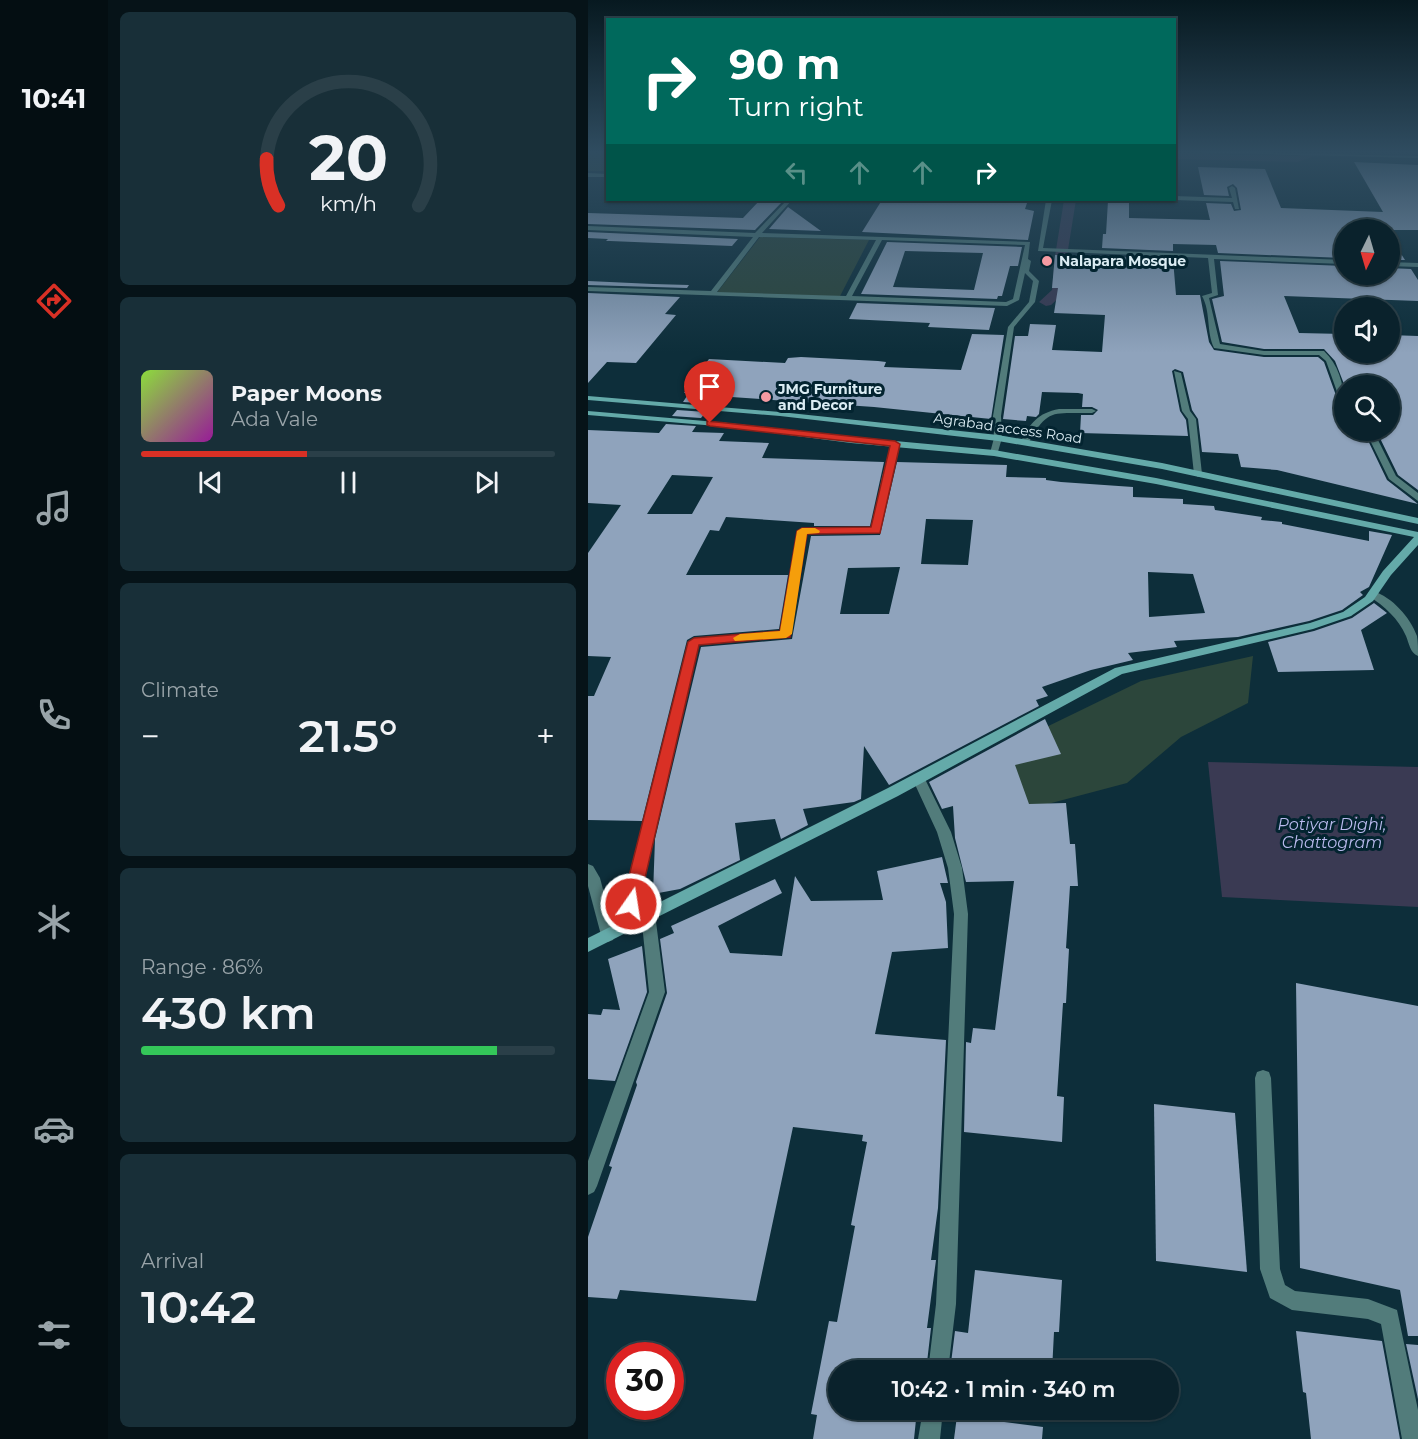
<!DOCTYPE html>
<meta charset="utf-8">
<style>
body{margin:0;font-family:Montserrat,sans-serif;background:#182f38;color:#f1f3f6;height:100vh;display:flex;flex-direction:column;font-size:22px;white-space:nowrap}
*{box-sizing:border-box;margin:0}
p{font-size:20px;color:#99a4a9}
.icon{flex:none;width:33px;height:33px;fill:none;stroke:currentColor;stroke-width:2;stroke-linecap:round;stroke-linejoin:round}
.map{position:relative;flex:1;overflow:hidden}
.side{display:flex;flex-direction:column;gap:12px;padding:12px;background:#061318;width:480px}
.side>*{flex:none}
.guide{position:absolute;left:18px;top:18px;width:570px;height:183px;border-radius:0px;box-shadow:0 2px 4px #0004,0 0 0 2px #2a3f48;background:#00695c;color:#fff;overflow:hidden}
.needle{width:39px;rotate:185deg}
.controls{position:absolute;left:746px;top:219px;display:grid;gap:12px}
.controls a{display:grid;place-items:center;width:66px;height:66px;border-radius:50%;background:#0a222c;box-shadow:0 2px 4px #0004,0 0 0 2px #2a3f48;font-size:30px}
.speed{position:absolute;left:18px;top:1342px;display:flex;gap:12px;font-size:30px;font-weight:700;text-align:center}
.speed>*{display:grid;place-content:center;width:78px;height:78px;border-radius:50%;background:#0a222c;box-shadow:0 2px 4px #0004,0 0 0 2px #2a3f48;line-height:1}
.speed .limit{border:9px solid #d22;background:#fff;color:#111}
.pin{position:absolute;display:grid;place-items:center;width:51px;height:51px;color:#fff;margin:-62px -26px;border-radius:50% 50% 50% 0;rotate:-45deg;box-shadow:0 0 6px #0007}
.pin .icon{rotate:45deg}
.me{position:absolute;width:66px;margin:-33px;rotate:13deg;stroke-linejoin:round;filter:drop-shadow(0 0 4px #0008)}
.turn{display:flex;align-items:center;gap:21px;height:126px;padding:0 24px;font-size:27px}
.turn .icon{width:78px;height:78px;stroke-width:2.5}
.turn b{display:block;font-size:42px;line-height:51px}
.lanes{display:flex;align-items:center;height:57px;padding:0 24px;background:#0003;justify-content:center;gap:30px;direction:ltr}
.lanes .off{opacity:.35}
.big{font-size:45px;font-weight:600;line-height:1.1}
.side .widget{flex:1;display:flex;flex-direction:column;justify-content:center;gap:9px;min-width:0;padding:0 21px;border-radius:9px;background:#182f38}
.side .dial{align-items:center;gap:0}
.dial svg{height:156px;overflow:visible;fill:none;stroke:#2a3f48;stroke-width:7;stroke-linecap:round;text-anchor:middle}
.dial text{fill:#f1f3f6;stroke:none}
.song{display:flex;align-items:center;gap:18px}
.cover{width:72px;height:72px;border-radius:9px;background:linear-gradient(135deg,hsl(90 70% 55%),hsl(300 70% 35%))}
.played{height:6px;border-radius:3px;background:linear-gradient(90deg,#d93025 40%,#2a3f48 40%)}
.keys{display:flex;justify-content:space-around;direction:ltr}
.heat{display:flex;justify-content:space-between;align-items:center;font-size:33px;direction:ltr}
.charge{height:9px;border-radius:4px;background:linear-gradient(90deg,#34c759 86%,#2a3f48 0)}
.trip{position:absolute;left:240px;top:1360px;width:351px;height:60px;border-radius:30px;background:#0a222c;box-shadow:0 2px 4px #0004,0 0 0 2px #2a3f48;font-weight:600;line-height:60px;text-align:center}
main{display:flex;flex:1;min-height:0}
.tab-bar{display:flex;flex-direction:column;width:108px;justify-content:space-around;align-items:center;background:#040e12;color:#99a4a9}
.tab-bar .icon{width:42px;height:42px}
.tab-bar .current{color:#d93025}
.tab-bar b{font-size:27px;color:#f1f3f6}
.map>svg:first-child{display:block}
.green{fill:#2c463b}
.water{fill:#3a3a53}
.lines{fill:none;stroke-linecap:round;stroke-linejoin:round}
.canal{fill:#3a3a53;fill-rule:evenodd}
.building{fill:#8fa3bc;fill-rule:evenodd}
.lane{fill:#527c7b;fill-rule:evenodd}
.street{fill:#527c7b;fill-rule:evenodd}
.secondary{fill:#64aaa9;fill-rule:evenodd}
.route{fill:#d93025;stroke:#8d1f18;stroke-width:1.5}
.slow{fill:#f59e0b}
.poi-dot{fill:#f49aa2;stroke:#032430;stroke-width:2}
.labels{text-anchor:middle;stroke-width:6;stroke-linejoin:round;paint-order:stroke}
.far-poi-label{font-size:14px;font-weight:bold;fill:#daecf3;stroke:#032430;text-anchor:start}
.far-street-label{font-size:14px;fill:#daecf3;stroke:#032430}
.water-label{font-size:16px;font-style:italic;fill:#babaee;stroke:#032430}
</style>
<main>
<nav class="tab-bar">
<b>10:41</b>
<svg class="icon current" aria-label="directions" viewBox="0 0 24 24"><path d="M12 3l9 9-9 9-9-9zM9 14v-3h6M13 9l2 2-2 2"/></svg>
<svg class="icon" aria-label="music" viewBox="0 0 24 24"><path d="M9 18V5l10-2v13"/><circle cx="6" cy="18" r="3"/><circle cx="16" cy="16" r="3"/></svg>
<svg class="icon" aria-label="phone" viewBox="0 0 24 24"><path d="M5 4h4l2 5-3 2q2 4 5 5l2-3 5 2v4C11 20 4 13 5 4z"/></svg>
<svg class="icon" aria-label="climate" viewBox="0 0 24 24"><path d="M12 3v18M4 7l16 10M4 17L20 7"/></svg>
<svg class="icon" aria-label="car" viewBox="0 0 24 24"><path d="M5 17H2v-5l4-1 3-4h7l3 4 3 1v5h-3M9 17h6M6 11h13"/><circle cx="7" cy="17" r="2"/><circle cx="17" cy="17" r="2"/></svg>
<svg class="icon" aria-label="filters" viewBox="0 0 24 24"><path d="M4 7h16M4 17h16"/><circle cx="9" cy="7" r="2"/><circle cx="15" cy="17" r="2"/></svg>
</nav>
<section class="side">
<div class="widget dial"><svg viewBox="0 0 100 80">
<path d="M14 69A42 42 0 1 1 86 69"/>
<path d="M14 69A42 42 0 0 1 8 45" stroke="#d93025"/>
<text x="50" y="56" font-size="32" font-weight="700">20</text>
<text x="50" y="72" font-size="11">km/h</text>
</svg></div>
<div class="widget">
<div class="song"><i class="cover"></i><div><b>Paper Moons</b><p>Ada Vale</p></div></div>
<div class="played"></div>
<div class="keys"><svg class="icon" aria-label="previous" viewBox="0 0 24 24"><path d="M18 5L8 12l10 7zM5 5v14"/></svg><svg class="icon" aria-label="pause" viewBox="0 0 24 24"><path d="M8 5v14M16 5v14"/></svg><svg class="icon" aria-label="next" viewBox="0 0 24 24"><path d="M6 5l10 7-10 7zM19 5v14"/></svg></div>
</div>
<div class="widget"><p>Climate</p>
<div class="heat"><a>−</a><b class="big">21.5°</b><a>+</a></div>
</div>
<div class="widget"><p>Range · 86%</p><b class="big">430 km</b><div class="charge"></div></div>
<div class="widget"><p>Arrival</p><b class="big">10:42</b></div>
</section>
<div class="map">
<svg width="830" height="1439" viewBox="0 0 830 1439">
<rect width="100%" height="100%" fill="#0d2e3a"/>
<g class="green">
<rect x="0" y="151" width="19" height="20"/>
<path d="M 172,237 L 281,240 L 250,300 L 127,295 Z"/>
<path d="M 665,656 L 660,703 L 593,737 L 539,783 L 437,810 L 407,752 L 553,681 Z"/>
</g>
<path class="water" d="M 620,762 L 830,767 L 830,907 L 634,897 Z"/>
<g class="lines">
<g class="canal">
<path d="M 586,153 L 709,156 L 720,154 L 725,157 L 709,162 L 586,159 Z"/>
<path d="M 476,200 L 488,200 L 479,256 L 478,291 L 463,305 L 458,306 L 451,302 L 464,290 L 467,256 Z"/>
</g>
</g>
<g class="building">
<path d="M 766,162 L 830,165 L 830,230 L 756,230 L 756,258 L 630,253 L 628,245 L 585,244 L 585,251 L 514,248 L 515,234 L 518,234 L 520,201 L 541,202 L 541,218 L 622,220 L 618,203 L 643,204 L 646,211 L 653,210 L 649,188 L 645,184 L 639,187 L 641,196 L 616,195 L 610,167 L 677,169 L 693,208 L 795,212 Z"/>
<path d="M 172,200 L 189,200 L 193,203 L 167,230 L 0,224 L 0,213 L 155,218 Z"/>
<path d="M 294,200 L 440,200 L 437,209 L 446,211 L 440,240 L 274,232 Z"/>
<path d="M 200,207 L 233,231 L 181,229 Z"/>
<path d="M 0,232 L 150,239 L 144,246 L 22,241 L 18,241 L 20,239 L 0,238 Z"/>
<path d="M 801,235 L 817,260 L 801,260 Z"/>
<path d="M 299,242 L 434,247 L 430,266 L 422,266 L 414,296 L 410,296 L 409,299 L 273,294 ZM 317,251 L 395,253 L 386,290 L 305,287 Z"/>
<path d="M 467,255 L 585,259 L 588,295 L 612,295 L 621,342 L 626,350 L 676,357 L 730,357 L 736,362 L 750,401 L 756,405 L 756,430 L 775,430 L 799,480 L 830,504 L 689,470 L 653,467 L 650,454 L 614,452 L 610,419 L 604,410 L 595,372 L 587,369 L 584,371 L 592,411 L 598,420 L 600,436 L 492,433 L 493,415 L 505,415 L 510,410 L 504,407 L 494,407 L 495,394 L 490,393 L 454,392 L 451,414 L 448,417 L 439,416 L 438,421 L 415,419 L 427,336 L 440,336 L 442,324 L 468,325 L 464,350 L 514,352 L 517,315 L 466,313 L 470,288 L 464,288 Z"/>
<path d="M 632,261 L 756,266 L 756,274 L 801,274 L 801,268 L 823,269 L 830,280 L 830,301 L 696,296 L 711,333 L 756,334 L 756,352 L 801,352 L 801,335 L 830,336 L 830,490 L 810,475 L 788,430 L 801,430 L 801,385 L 756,384 L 747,361 L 736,349 L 676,349 L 634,342 L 624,299 L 636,296 Z"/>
<path d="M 0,281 L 65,284 L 101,285 L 99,288 L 0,285 Z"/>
<path d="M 0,293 L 92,297 L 77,314 L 88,315 L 48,363 L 19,362 L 0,383 Z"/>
<path d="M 269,303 L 407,308 L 401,330 L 340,327 L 342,323 L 261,319 Z"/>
<path d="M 384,334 L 416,335 L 403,419 L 286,407 L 129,396 L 124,404 L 95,402 L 101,393 L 96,393 L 121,359 L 197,363 L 200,358 L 213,357 L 290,361 L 298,362 L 296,367 L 373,370 Z"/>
<path d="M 89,410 L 118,412 L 113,418 L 84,416 Z"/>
<path d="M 78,424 L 108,426 L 104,432 L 136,433 L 131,441 L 181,443 L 174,458 L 296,462 L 282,526 L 226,526 L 226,523 L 138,517 L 131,531 L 122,530 L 98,575 L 200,575 L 191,629 L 106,636 L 99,640 L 54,821 L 0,820 L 0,696 L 6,696 L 23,657 L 0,656 L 0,553 L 33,505 L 0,503 L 0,430 L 71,433 ZM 84,475 L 125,477 L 104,514 L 59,514 Z"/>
<path d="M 309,462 L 419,465 L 418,477 L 458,478 L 458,480 L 473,482 L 545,487 L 545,497 L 595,499 L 595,504 L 626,506 L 627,510 L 674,517 L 673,520 L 694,522 L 694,524 L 781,541 L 781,531 L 804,535 L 781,587 L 772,592 L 775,595 L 754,610 L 721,621 L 650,637 L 586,641 L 589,647 L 540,653 L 545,660 L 503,670 L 454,687 L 460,696 L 448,700 L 451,706 L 301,785 L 276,746 L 273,799 L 266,802 L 215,809 L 220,825 L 193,839 L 187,819 L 147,823 L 152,860 L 92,889 L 65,894 L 67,839 L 113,647 L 204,639 L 223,536 L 292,535 ZM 338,519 L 385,520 L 380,565 L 333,564 ZM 312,567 L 301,614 L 252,614 L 260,568 ZM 560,572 L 605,574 L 617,613 L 561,617 Z"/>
<path d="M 786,603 L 799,613 L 773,630 L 786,670 L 690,672 L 680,642 L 726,631 L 764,618 Z"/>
<path d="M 457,719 L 473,754 L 427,765 L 441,804 L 478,803 L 482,844 L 487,844 L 490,886 L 482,886 L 478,948 L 481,949 L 478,1003 L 475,1003 L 469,1096 L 476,1097 L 474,1142 L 376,1132 L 378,1042 L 383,1043 L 385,1028 L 407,1030 L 426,881 L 378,882 L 367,838 L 365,806 L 354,809 L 341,782 Z"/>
<path d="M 354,857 L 360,883 L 352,883 L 358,902 L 360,948 L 304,952 L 287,1034 L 358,1040 L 350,1208 L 343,1260 L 348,1260 L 339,1328 L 343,1328 L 338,1371 L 250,1371 L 250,1410 L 329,1410 L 326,1439 L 225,1439 L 229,1415 L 223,1414 L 241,1321 L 249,1322 L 267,1226 L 263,1225 L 279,1142 L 274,1141 L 275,1135 L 205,1127 L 168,1301 L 32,1290 L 29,1299 L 0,1297 L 0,1237 L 24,1167 L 21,1166 L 49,1085 L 48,1082 L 79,993 L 72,939 L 86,933 L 83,926 L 187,879 L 194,893 L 130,926 L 142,953 L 194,956 L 207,876 L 223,901 L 295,900 L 289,871 Z"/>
<path d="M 54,946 L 59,992 L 27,1081 L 0,1079 L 0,1014 L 13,1015 L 15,1009 L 32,1010 L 20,959 Z"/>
<path d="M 708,983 L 830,1006 L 830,1336 L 820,1336 L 812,1290 L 712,1268 Z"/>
<path d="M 566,1104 L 647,1113 L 659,1272 L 568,1261 Z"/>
<path d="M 387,1270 L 474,1280 L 471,1332 L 466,1332 L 464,1371 L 362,1371 L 367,1331 L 380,1333 Z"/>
<path d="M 708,1331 L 794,1341 L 812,1439 L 723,1439 L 718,1393 L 715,1392 Z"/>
<path d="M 818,1344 L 830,1345 L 830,1399 Z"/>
<path d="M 369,1416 L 455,1427 L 454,1439 L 366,1439 Z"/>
</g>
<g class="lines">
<g class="lane">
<path d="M 471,409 L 504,409 L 508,411 L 504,413 C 465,414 460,407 440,444 L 434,444 L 433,442 C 442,423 450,413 471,409 Z"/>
<path d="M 0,864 L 5,866 L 12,878 L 27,935 L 25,940 L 20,942 L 15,940 L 13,935 L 0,886 Z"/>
<path d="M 675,1070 L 681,1072 L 683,1078 L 692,1269 L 697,1285 L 707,1291 L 780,1299 L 809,1310 L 830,1410 L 830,1439 L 814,1439 L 793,1324 L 780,1319 L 704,1310 L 682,1298 L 672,1269 L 667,1078 L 669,1072 Z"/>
</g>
<g class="street">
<path d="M 597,151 L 830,156 L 830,158 L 599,152 Z"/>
<path d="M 0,173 L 20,174 L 20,177 L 0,177 Z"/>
<path d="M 644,186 L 647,188 L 651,209 L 647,209 L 645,202 L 586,200 L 586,196 L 644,198 L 641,188 Z"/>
<path d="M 199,200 L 204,200 L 174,233 L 442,242 L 440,259 L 443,261 L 441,271 L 451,281 L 447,302 L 426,327 L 413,416 L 414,438 L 409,455 L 402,453 L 406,438 L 405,416 L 420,327 L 441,302 L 445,281 L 437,273 L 431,300 L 419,306 L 0,291 L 0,287 L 123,291 L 165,237 L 0,230 L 0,226 L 167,233 ZM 171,237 L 288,240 L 258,296 L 129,292 ZM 294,240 L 437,245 L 425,299 L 418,302 L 264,296 Z"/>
<path d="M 458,200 L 464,200 L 455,248 L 756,260 L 756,264 L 626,259 L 630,295 L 621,298 L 632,344 L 676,351 L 736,351 C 750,364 756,384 756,402 L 752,400 L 738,361 L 731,355 L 676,355 L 626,348 C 618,331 623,312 614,296 L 624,293 L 620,258 L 450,251 Z"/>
<path d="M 801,262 L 830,263 L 830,267 L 801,266 Z"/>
<path d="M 586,371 L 593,373 L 602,411 L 608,419 L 614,474 L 610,477 L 606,474 L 600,419 L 594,411 Z"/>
<path d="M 777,430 L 785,430 L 808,476 L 830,493 L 830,501 L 801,479 Z"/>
<path d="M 307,441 L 311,444 L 291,533 L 219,534 L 202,637 L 111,645 L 44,926 L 42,931 L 37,932 L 32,931 L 30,926 L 100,642 L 106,638 L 193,631 L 210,531 L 215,528 L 284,528 L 294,477 L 303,444 Z"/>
<path d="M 785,591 C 804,597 822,617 829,636 C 830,642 830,649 830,656 C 822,653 821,643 818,636 C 810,618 797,607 781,596 L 780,594 L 781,592 Z"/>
<path d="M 330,773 L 335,775 L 363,832 L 374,868 L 380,914 L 368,1304 L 360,1371 L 340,1371 L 348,1304 L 366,914 L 360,868 L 349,832 L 324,778 L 325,775 Z"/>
<path d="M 60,908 L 65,910 L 67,914 L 77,992 L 9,1186 L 6,1192 L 0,1195 L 0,1161 L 61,992 L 53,914 L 55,910 Z"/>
<path d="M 335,1410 L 355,1410 L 352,1439 L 330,1439 Z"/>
</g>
<g class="secondary">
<path d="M 0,396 L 192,412 L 410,435 L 574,463 L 830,518 L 830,524 L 574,469 L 410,441 L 192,416 L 0,400 Z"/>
<path d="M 0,411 L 140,423 L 263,437 L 406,450 L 568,478 L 830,532 L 830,545 L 803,575 L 785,601 L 763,616 L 725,629 L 534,674 L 310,796 L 0,952 L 0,938 L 300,788 L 527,668 L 722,623 L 755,612 L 777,597 L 795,571 L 826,537 L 568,484 L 406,456 L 263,443 L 140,427 L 0,415 Z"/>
</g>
</g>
<linearGradient id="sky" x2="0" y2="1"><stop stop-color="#071920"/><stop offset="0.43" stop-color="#2f4c60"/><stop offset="1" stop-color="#2f4c60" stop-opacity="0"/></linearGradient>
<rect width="830" height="353" fill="url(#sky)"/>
<path class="route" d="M 119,421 L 307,441 L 312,444 L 292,533 L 219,534 L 202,637 L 111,645 L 51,904 L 48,909 L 43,911 L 37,909 L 34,904 L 100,642 L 106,638 L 192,631 L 209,531 L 214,528 L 283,527 L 302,446 L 122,426 L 119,425 Z"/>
<path class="slow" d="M 214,528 L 227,528 L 232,531 L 231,533 L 219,534 L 204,634 L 198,638 L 147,641 L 145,638 L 152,634 L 192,631 L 209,531 Z"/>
<g class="poi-dot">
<circle cx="459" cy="261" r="6"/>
<circle cx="178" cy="397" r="6"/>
</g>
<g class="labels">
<g class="far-poi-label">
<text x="471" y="266">Nalapara Mosque</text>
<text x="190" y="394">JMG Furniture<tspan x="190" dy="16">and Decor</tspan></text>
</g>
<g class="far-street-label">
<text transform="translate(420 428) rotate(8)" y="5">Agrabad access Road</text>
</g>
<g class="water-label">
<text x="744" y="830">Potiyar Dighi,<tspan x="744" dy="18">Chattogram</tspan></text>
</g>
</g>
</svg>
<div class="controls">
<a><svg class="needle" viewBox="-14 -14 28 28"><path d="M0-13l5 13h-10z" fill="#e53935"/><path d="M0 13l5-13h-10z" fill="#99a4a9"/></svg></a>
<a><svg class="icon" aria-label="sound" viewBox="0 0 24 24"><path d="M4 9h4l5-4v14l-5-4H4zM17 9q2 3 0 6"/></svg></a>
<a><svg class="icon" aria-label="search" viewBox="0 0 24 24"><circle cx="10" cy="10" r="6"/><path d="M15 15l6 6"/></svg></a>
</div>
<div class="speed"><div class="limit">30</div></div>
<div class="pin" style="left:122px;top:423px;background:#d93025"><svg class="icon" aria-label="arrive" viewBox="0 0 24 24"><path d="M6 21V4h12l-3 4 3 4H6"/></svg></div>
<svg class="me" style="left:43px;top:904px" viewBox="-20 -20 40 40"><circle r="17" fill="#d93025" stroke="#fff" stroke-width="3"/><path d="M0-11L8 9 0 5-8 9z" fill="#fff"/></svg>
<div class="trip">10:42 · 1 min · 340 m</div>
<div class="guide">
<div class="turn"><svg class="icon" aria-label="right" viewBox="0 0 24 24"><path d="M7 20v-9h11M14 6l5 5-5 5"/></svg><div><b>90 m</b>Turn right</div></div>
<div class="lanes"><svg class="icon off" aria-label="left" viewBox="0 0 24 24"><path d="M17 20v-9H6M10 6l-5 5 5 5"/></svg><svg class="icon off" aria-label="ahead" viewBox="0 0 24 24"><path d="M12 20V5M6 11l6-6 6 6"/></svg><svg class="icon off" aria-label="ahead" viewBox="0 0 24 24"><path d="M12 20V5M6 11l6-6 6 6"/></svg><svg class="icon" aria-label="right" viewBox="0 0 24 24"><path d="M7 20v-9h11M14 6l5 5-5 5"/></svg></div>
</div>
</div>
</main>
